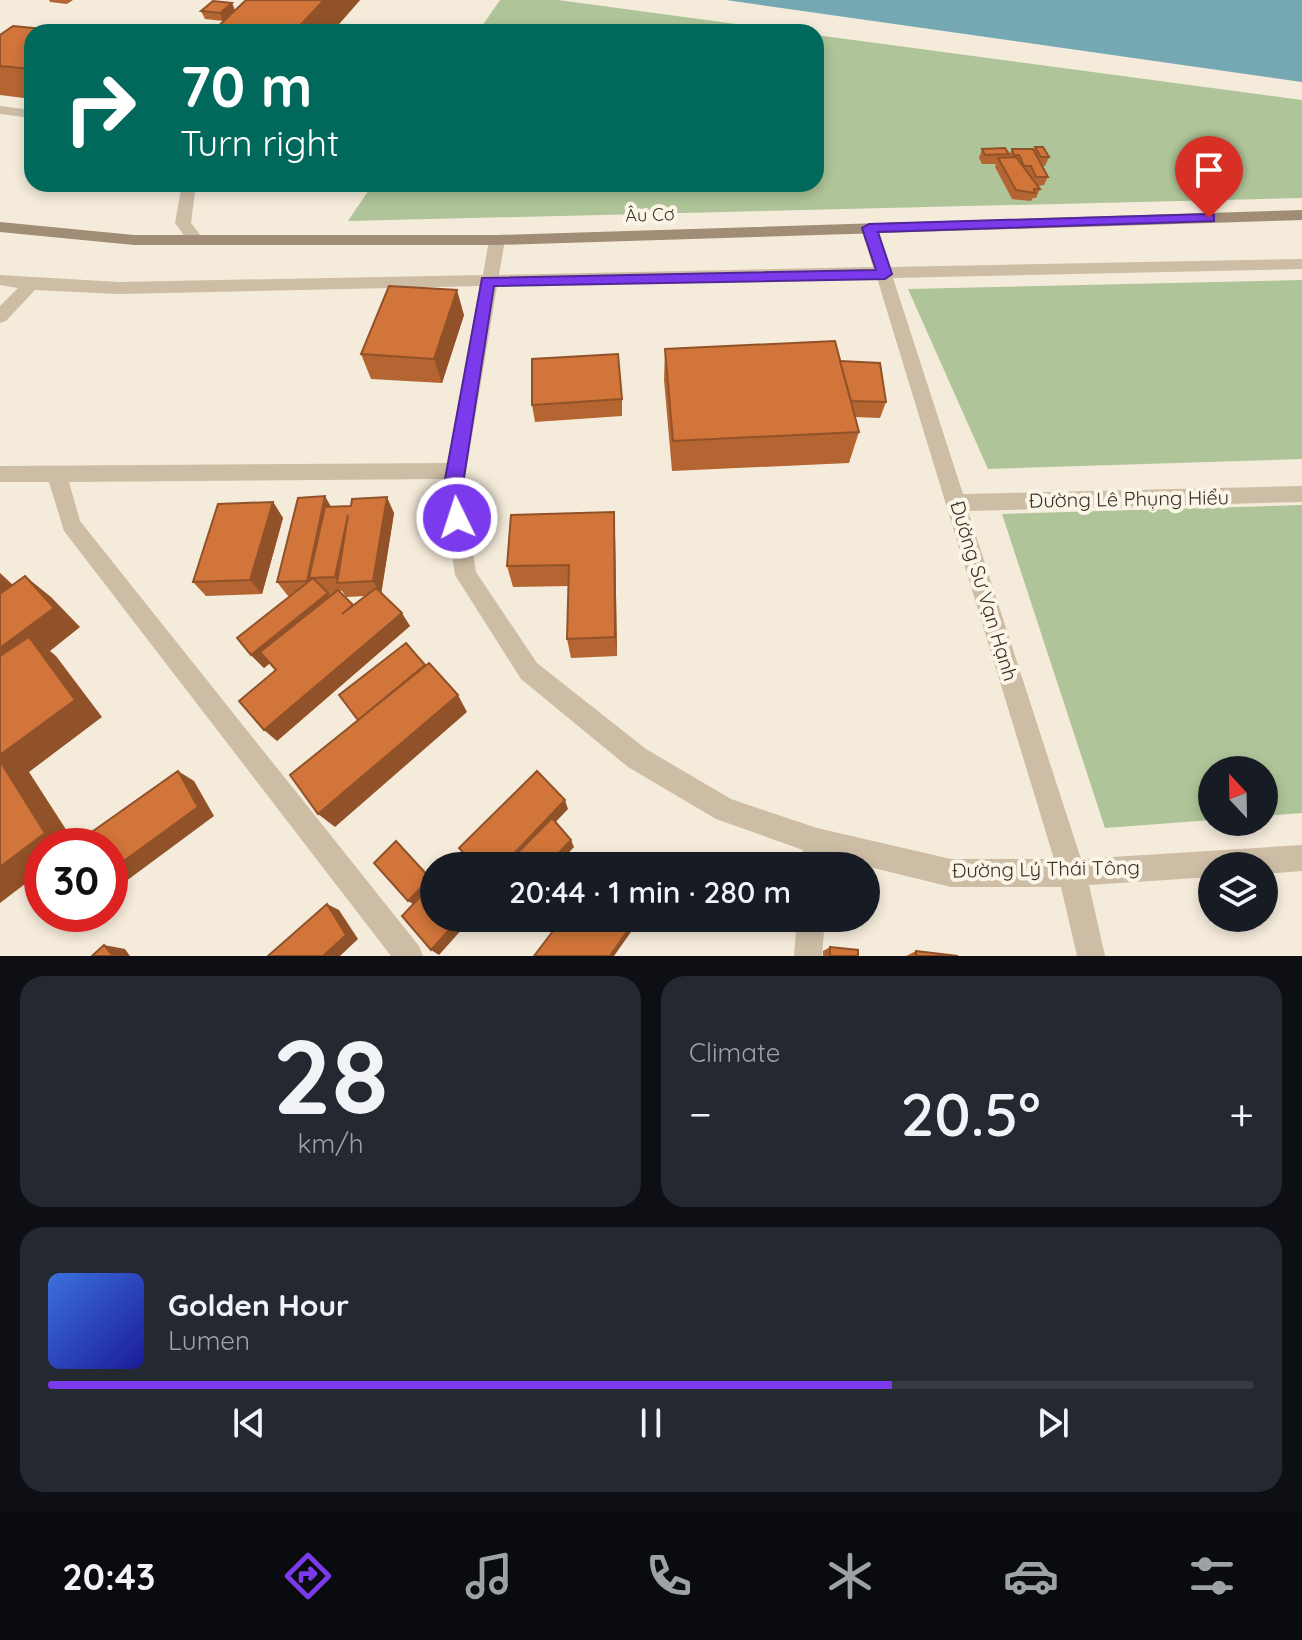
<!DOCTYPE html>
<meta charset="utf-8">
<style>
body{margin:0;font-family:Quicksand,sans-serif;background:#242831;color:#f1f3f6;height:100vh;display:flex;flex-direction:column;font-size:30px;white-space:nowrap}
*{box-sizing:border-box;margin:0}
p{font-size:26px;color:#9ea1a6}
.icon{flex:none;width:44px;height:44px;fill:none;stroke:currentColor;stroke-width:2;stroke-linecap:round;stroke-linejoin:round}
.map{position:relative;height:956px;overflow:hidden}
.details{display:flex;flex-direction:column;gap:20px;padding:20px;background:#0d0f14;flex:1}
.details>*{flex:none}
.top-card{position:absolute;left:24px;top:24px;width:800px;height:168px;border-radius:24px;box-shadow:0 4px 12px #0003;background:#00695c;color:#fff;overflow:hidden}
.needle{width:52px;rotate:338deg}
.buttons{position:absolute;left:1198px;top:756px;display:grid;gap:16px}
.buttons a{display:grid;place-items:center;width:80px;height:80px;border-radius:50%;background:#171b24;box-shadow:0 4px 12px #0003;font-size:40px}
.speed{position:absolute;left:24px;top:828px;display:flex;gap:16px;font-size:40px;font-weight:700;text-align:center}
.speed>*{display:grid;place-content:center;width:104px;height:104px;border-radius:50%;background:#171b24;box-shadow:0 4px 12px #0003;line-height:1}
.speed .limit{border:12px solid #d22;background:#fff;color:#111}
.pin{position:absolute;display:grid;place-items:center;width:68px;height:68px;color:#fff;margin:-82px -34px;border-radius:50% 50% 50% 0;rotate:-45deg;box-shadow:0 0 8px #0007}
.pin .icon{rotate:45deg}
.me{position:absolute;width:88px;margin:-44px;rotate:356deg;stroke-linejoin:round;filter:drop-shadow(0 0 6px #0008)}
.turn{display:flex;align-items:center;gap:28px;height:168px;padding:0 24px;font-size:36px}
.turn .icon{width:104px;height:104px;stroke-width:2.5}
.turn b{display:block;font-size:56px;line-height:68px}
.big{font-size:60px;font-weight:600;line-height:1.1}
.details .widget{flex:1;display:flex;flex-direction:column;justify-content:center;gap:12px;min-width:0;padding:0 28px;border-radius:24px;background:#242831}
.details .dial{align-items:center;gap:0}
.dial b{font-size:104px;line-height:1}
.song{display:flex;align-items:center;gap:24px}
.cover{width:96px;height:96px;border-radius:12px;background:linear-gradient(135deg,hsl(220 70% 55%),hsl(240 70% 35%))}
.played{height:8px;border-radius:4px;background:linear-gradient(90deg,#7c3aed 70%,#363941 70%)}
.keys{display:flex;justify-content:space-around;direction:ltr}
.heat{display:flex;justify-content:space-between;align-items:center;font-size:44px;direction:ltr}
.details .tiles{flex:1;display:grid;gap:20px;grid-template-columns:1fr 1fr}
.widget:last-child{grid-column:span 2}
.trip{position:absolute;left:420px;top:852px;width:460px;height:80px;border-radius:40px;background:#171b24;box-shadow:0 4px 12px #0003;font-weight:600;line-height:80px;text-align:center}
.menu{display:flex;height:128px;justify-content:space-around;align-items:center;background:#090b0e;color:#9ea1a6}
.menu .icon{width:56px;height:56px}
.menu .current{color:#7c3aed}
.menu b{font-size:36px;color:#f1f3f6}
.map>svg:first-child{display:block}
.green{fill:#afc498}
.water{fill:#76a8b4}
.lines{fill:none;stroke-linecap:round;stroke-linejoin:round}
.service{fill:#cdbda5;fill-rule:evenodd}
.minor{fill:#cdbda5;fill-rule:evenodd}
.secondary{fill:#a18c76;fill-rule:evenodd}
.wall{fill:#b46532;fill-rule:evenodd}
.shaded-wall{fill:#925229}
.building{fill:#d1753a;stroke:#925229;stroke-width:2}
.route{fill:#7c3aed;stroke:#51269a;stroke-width:2}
.labels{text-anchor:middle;stroke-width:8;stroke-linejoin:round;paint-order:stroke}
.far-street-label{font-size:18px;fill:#382f27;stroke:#fbf5e7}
.street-label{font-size:20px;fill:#382f27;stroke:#fbf5e7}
</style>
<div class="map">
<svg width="1302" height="956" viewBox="0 0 1302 956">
<rect width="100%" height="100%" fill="#f4ebda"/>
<g class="green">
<path d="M 500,0 L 558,0 L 795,32 L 478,32 Z"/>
<path d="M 816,35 L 1302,100 L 1302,198 L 348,221 L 373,184 L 816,184 Z"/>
<path d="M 1302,280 L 1302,459 L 988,469 L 908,289 Z"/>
<path d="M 1302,505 L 1302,813 L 1264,816 L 1264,770 L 1212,770 L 1212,820 L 1105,828 L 1002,514 Z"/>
</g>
<path class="water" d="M 726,0 L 1302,0 L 1302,82 Z"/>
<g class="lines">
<g class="service">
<path d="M 0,106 L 32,110 L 32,118 L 0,114 Z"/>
<path d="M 182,184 L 196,184 L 191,223 L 205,241 L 203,245 L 191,245 L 175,223 Z"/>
</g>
<g class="minor">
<path d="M 869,223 L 877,228 L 889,267 L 1302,259 L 1302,269 L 893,278 L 963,494 L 1302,486 L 1302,502 L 968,511 L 1081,859 L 1302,845 L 1302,871 L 1264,874 L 1264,866 L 1212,866 L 1212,877 L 1089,885 L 1105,956 L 1077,956 L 1061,887 L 951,887 L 829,857 L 828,866 L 802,866 L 803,850 L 716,819 L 628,767 L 521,679 L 455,575 L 443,490 L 445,479 L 69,482 L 80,521 L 419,946 L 423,956 L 391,956 L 64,531 L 49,482 L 0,482 L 0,466 L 448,463 L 481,286 L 119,294 L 35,290 L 6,321 L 0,323 L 0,306 L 18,288 L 0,285 L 0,275 L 119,282 L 483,275 L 489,240 L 497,235 L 505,240 L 499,275 L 873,267 L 861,228 ZM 877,278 L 1054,859 L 951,859 L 817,828 L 731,799 L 646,749 L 537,663 L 476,572 L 463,490 L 497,286 Z"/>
<path d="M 797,918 L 825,918 L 822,956 L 794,956 Z"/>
</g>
<path class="secondary" d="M 1302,210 L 1302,220 L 497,245 L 134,245 L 0,232 L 0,222 L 134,235 L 497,235 Z"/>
</g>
<g class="wall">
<path d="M 49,0 L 73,0 L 67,4 L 50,2 Z"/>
<path d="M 246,0 L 360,0 L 332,32 L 212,32 L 223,21 L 205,19 L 201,11 L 232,3 L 235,11 Z"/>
<path d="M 32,32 L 32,99 L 0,95 L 0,35 Z"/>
<path d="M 1035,147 L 1049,157 L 1045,166 L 1042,166 L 1048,177 L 1044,185 L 1037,186 L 1040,189 L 1036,198 L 1033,198 L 1031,201 L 1012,199 L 995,167 L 996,164 L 982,164 L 979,158 L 982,149 L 1009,154 L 1008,157 L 1012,149 L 1034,150 Z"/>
<path d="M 464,315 L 442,383 L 371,379 L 361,354 Z"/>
<path d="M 665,349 L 840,361 L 886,402 L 880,418 L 855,417 L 859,432 L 849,463 L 672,471 L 664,380 Z"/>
<path d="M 622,399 L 622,416 L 535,422 L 532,405 Z"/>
<path d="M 273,502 L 283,518 L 262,594 L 206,596 L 193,582 Z"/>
<path d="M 331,507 L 394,513 L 381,593 L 410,626 L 277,741 L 276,670 L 270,663 L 264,668 L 251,655 L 291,596 L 288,596 L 277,582 ZM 339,591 L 342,591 L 346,597 L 366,596 L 354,606 Z"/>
<path d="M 614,512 L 615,534 L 617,656 L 571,658 L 567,639 L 569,586 L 513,587 L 507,566 Z"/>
<path d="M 830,947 L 858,956 L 823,956 L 823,951 Z"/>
<path d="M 916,951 L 958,956 L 906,956 Z"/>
</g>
<g class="shaded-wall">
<path d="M 324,0 L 360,0 L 332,32 L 294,32 Z"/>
<path d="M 232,3 L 235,11 L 223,21 L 220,13 Z"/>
<path d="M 457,290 L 464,315 L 442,383 L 434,359 Z"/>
<path d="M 325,496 L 334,512 L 309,578 L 318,591 L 317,595 L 307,581 Z"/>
<path d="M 387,497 L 394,513 L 381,595 L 373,581 Z"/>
<path d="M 273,502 L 283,518 L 262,594 L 250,580 Z"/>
<path d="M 614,512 L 615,534 L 617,656 L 615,637 Z"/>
<path d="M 348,515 L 339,583 L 335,577 Z"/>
<path d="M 0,573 L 14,586 L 0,596 Z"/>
<path d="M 25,576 L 51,597 L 80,627 L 50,651 L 56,656 L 102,717 L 29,772 L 76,845 L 74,846 L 42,846 L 42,871 L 0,903 L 0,648 Z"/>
<path d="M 328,593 L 338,607 L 264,668 L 251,655 Z"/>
<path d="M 402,613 L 410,626 L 277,741 L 264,730 Z"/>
<path d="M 458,695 L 467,712 L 335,827 L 318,814 Z"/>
<path d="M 178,771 L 194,781 L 214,816 L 110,893 L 110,871 Z"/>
<path d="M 565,800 L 568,809 L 514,866 L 502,866 Z"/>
<path d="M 571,840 L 574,847 L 556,866 L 547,866 Z"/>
<path d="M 396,841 L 434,881 L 413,904 L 408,901 Z"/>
<path d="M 327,904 L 339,910 L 358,939 L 340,956 L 323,956 Z"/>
<path d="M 460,918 L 472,918 L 439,955 L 431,950 Z"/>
<path d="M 630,927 L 631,932 L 614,956 L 610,956 Z"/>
<path d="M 104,945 L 125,949 L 130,956 L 113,956 Z"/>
</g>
<g class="building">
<path d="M 246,0 L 324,0 L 294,32 L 212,32 Z"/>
<path d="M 213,1 L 232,3 L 220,13 L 201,11 Z"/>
<path d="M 13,26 L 75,32 L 32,32 L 32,69 L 0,66 L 0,35 Z"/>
<path d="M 1035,147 L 1043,147 L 1049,157 L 1041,157 Z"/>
<path d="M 1005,148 L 1009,154 L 985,155 L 982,149 Z"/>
<path d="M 1012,149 L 1033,149 L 1048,177 L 1036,177 L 1031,166 L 1024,166 L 1019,155 L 1014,155 Z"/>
<path d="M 1016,157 L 1040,189 L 1034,189 L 1035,193 L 1016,190 L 998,158 Z"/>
<path d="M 389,286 L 457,290 L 434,359 L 361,354 Z"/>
<path d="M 835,341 L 859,432 L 673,441 L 665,349 Z"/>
<path d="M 618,354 L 622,399 L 532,405 L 532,359 Z"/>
<path d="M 840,361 L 880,363 L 886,402 L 851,401 Z"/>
<path d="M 325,496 L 307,581 L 277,582 L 298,498 Z"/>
<path d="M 387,497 L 373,581 L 337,583 L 348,515 L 335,577 L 309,578 L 325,507 L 351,506 L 352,499 Z"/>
<path d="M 273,502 L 250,580 L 193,582 L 218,504 Z"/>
<path d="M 614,512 L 615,637 L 567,639 L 569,565 L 507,566 L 511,515 Z"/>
<path d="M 25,576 L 54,608 L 0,648 L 0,594 Z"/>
<path d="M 313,578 L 328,593 L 251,655 L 237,638 Z"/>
<path d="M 376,588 L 402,613 L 264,730 L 239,701 L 276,670 L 260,652 L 338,590 L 353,605 L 342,614 Z"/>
<path d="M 29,637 L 75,700 L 0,755 L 0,656 Z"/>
<path d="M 406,643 L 425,665 L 358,720 L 339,695 Z"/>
<path d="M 429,663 L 458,695 L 318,814 L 290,775 Z"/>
<path d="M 0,761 L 45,833 L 0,867 Z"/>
<path d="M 178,771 L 198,807 L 110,871 L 110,846 L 72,846 Z"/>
<path d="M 537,771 L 565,800 L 502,866 L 475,866 L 459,848 Z"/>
<path d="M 552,818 L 571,840 L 547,865 L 547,866 L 505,866 Z"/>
<path d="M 396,841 L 430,878 L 408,901 L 374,863 Z"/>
<path d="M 434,882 L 434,918 L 460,918 L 431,950 L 402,916 Z"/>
<path d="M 327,904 L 346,935 L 323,956 L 268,956 Z"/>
<path d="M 563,918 L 620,918 L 630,927 L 610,956 L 534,956 Z"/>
<path d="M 104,945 L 113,956 L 92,956 Z"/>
<path d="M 830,947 L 858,950 L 858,956 L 830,956 Z"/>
<path d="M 916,951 L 958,956 L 916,956 Z"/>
</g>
<path class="route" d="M 1209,214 L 1214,215 L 1214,221 L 878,232 L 892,274 L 885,279 L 494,286 L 462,490 L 467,518 L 464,524 L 451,524 L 443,490 L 482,278 L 876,270 L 862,228 L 869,224 Z"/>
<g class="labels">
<g class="far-street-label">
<text transform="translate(650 215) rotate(-2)" y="6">Âu Cơ</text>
</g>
<g class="street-label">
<text transform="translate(1129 499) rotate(-1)" y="7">Đường Lê Phụng Hiểu</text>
<text transform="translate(984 591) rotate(73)" y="7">Đường Sư Vạn Hạnh</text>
<text transform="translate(1046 869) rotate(-1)" y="7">Đường Lý Thái Tông</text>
</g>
</g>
</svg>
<div class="buttons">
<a><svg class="needle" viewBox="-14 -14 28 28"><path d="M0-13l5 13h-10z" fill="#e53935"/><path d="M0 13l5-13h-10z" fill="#9ea1a6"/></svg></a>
<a><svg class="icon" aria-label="layers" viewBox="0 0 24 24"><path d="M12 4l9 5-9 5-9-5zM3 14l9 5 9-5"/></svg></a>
</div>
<div class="speed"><div class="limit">30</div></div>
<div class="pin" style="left:1209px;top:218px;background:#d93025"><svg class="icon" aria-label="arrive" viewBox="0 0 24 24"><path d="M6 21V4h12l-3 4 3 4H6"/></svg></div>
<svg class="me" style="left:457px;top:518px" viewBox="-20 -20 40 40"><circle r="17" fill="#7c3aed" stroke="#fff" stroke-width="3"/><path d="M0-11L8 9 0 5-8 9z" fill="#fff"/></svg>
<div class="trip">20:44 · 1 min · 280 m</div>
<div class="top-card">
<div class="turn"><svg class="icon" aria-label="right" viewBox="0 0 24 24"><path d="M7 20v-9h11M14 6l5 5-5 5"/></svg><div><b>70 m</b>Turn right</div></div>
</div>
</div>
<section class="details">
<div class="tiles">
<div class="widget dial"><b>28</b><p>km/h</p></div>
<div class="widget"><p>Climate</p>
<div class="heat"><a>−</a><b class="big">20.5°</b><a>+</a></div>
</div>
<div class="widget">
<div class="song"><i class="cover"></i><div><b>Golden Hour</b><p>Lumen</p></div></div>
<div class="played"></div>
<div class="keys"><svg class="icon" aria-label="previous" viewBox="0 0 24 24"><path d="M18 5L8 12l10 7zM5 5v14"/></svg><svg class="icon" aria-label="pause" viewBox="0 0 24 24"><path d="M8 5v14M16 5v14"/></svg><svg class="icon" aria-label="next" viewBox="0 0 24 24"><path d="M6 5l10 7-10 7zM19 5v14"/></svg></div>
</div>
</div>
</section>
<nav class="menu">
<b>20:43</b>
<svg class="icon current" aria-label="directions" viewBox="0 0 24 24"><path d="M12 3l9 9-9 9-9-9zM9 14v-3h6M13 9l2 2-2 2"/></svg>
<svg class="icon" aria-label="music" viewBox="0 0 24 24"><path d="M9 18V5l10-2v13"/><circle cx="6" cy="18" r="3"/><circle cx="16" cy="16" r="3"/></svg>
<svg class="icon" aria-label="phone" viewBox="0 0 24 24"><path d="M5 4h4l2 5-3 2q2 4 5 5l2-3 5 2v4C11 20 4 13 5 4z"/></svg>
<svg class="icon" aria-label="climate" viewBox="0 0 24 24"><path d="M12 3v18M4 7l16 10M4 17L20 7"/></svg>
<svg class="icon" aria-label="car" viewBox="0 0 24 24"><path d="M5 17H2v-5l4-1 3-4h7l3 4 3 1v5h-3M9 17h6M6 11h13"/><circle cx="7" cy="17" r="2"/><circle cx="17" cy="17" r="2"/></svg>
<svg class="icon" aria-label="filters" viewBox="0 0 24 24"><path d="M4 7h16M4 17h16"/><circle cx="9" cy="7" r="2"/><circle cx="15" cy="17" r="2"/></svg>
</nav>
